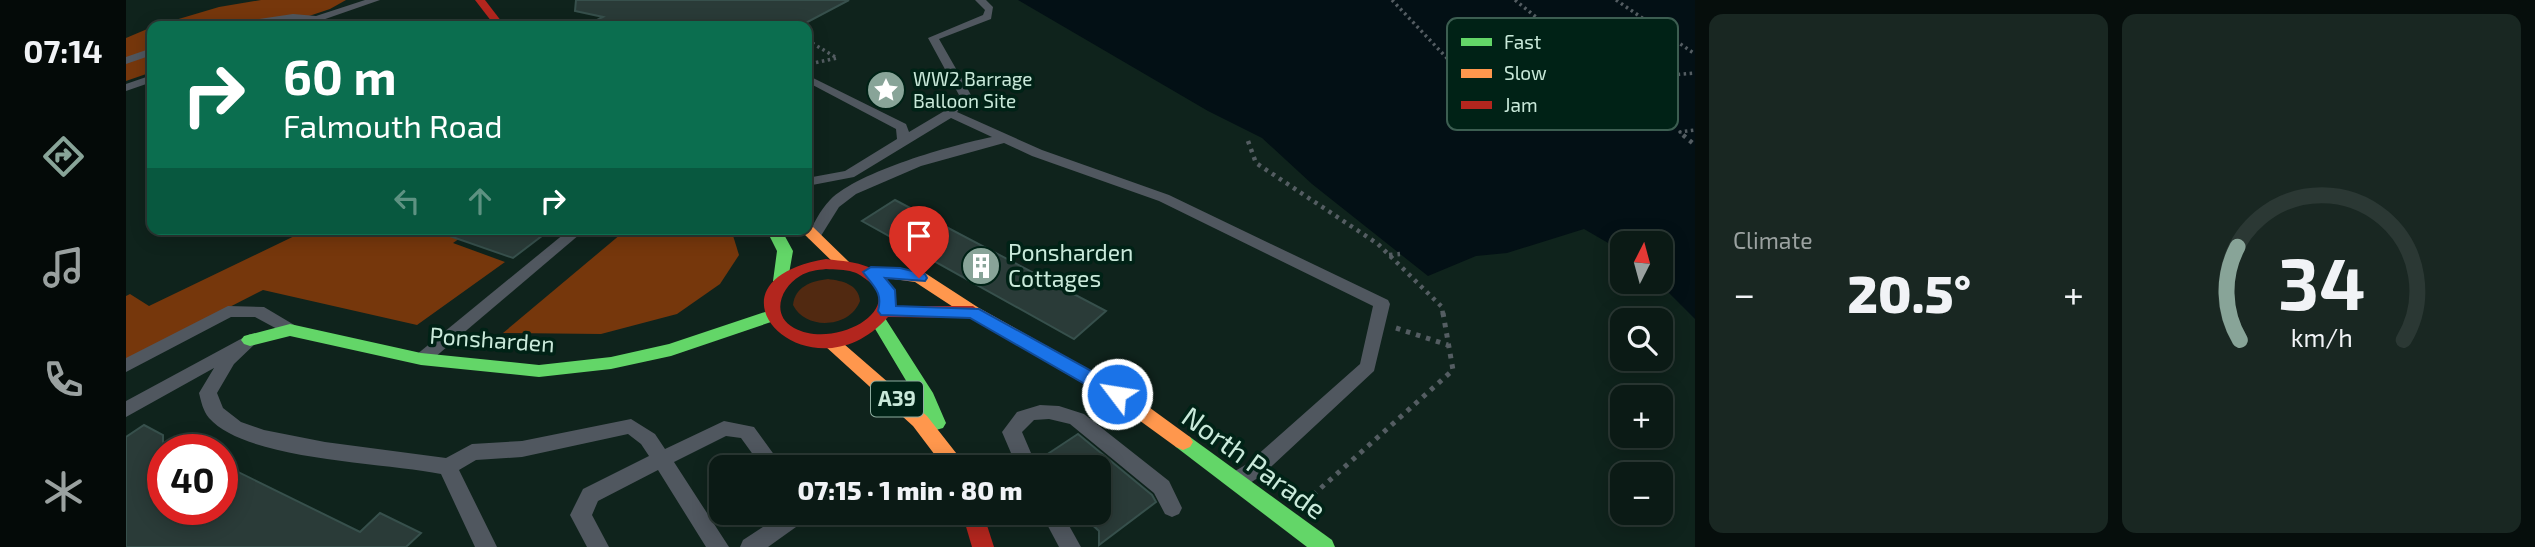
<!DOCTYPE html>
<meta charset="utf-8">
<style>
body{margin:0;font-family:"Exo 2",sans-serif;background:#192722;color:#f1f3f6;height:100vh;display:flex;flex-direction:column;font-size:26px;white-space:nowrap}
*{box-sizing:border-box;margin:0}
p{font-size:23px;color:#9aa1a0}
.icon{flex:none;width:38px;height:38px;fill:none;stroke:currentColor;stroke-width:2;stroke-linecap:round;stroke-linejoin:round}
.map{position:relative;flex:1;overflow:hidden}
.panel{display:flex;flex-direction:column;gap:14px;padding:14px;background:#060e0c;width:840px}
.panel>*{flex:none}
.hud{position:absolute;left:21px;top:21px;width:665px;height:214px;border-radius:14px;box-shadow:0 4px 18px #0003,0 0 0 2px #2b3834;background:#0b6e4f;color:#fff;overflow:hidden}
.needle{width:46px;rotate:6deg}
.fabs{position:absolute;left:1484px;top:231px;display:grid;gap:14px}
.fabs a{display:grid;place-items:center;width:63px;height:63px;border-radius:14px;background:#0b1a15;box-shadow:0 4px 18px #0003,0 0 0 2px #2b3834;font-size:35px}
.speed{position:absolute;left:21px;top:434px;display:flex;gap:14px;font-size:35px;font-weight:700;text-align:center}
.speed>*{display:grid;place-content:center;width:91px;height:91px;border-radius:50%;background:#0b1a15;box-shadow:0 4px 18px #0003,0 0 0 2px #2b3834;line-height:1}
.speed .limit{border:10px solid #d22;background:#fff;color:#111}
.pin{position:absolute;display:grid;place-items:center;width:60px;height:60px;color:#fff;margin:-72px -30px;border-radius:50% 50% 50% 0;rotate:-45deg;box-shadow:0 0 7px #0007}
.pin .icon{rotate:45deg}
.me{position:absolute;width:77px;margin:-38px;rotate:301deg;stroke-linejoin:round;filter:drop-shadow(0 0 5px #0008)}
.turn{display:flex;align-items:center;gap:24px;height:147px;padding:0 21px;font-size:32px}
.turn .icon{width:91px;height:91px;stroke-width:2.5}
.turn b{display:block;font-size:49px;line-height:60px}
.lanes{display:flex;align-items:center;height:66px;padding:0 21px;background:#0003;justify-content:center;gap:35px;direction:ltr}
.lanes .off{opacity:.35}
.big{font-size:52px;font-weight:800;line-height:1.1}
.panel .tile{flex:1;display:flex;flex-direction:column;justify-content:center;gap:10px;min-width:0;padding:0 24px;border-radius:14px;background:#192722}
.panel .dial{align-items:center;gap:0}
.dial svg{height:182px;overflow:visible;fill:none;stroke:#2b3834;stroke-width:7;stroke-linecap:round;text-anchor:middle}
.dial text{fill:#f1f3f6;stroke:none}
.heat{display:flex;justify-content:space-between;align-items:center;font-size:38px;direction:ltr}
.panel .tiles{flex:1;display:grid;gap:14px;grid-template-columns:repeat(2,1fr)}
.trip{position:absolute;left:583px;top:455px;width:402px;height:70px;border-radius:14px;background:#0b1a15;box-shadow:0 4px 18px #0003,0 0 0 2px #2b3834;font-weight:800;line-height:70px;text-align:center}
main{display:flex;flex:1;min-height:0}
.tab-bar{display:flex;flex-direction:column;width:126px;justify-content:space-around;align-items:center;background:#040a08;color:#9aa1a0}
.tab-bar .icon{width:49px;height:49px}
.tab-bar .current{color:#88a498}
.tab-bar b{font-size:32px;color:#f1f3f6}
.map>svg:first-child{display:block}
.green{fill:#512911}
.forest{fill:#76370c}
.water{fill:#031015}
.building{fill:#2a3b38;stroke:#37504c;stroke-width:2}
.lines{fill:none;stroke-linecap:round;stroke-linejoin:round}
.path-far2{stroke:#545d62;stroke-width:3.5;stroke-dasharray:2.5 3.5;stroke-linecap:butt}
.path-far1{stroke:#545d62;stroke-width:4.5;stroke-dasharray:3.5 5;stroke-linecap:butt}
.path{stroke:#545d62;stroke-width:5;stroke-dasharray:4.5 6;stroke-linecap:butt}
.lane{fill:#50575f;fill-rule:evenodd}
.fast{fill:#63d668;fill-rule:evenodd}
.slow{fill:#ff974d;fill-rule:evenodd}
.jam{fill:#b3261e;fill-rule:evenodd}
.route{fill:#1a73e8;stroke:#114b97;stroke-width:2}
.labels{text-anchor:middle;stroke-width:7;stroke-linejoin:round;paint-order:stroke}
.far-poi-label{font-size:19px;fill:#c9e9da;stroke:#002216;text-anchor:start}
.shield{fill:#002216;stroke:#8dad9f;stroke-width:2}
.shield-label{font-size:21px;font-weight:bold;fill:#c9e9da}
.poi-label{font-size:23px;fill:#c9e9da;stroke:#002216;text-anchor:start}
.street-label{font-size:23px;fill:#c9e9da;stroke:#002216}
.near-street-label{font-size:28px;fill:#c9e9da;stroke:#002216}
.key{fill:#002216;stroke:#3c5e51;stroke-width:2}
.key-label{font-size:19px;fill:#c9e9da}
</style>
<main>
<nav class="tab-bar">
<b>07:14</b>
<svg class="icon current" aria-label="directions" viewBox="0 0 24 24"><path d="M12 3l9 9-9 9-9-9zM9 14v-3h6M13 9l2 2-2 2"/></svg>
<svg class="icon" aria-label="music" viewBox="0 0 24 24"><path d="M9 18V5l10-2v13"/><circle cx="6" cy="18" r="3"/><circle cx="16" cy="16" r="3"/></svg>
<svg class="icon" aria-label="phone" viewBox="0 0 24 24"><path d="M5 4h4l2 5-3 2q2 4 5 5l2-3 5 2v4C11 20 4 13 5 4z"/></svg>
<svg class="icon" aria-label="climate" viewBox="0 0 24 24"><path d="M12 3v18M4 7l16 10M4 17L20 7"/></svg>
</nav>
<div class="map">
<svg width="1569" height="547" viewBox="0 0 1569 547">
<rect width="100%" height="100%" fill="#0f231c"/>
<path class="green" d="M 702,279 C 717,281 732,284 734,301 C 724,328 680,331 667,305 C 669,286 686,281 702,279 Z"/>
<g class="forest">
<path d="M 135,0 L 220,0 L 204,9 L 153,26 L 29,26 L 93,7 Z"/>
<path d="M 26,27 L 26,72 L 0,81 L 0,38 Z"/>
<path d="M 183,229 L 347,229 L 327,243 L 379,262 L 291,325 L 137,290 L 0,360 L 0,296 L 4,294 L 23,306 Z"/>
<path d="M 501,229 L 605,229 L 613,255 L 594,284 L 551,314 L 475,334 L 377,333 Z"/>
</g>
<path class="water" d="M 892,0 L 1569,0 L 1569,319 L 1532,282 L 1535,282 L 1535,243 L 1496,243 L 1496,251 L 1458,229 L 1381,253 L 1350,256 L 1302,276 L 1186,184 L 1136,138 L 1082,111 Z"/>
<g class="building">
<path d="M 450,0 L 723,0 L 674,26 L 459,26 L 477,17 L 449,11 Z"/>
<path d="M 769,200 L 980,311 L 948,339 L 736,221 Z"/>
<path d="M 315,229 L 425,229 L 387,258 L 315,233 Z"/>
<path d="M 18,425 L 37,435 L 37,509 L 96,509 L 96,464 L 234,532 L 254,513 L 295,533 L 280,547 L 0,547 L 0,437 Z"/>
<path d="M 952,434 L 1026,495 L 1030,502 L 973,545 L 973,531 L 953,513 L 973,513 L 973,467 L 914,467 L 911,461 Z"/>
</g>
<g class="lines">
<g class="path-far2">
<path d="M 1266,0 L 1336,74 L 1483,76"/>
<path d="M 1389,0 L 1483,76 L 1492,79"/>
<path d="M 1490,0 L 1569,54"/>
<path d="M 681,40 L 711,58 L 688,63"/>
<path d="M 1462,82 L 1569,73"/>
<path d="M 1559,137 L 1554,132 L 1569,130"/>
</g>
<g class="path-far1">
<path d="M 1557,135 L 1569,145"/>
<path d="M 1122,141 L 1130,163 L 1252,244 L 1316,307 L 1317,315"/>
<path d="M 1263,255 L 1274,254"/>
</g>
<g class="path">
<path d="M 1270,328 L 1322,345"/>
<path d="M 1187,495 L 1327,370 L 1317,313"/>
</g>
<g class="lane">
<path d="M 239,0 L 254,0 L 182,25 C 162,14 125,27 100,26 L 105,23 L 167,14 L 190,16 Z"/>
<path d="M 849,0 L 860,0 L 867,7 L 865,19 L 813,39 L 845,95 L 831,112 L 916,150 L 1043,195 L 1262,300 L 1264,304 L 1248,371 L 1135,476 C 1125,482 1116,490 1104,486 L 1101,480 L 1104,474 L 1121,464 L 1234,364 L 1247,306 L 1033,201 L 906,156 L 878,143 L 795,166 L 730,194 L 713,207 L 693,239 L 683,239 L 681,236 C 688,224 694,210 704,200 C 733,171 826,145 866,137 L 825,118 L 728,177 L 681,186 L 681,178 L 719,171 L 771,139 L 770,129 L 681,82 L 681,75 L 780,124 L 783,132 L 820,110 L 833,95 L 802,38 L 857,15 L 859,10 Z"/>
<path d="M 26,48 L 26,55 L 0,64 L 0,57 Z"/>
<path d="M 26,75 L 26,82 L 0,91 L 0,84 Z"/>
<path d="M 444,229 L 460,229 L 302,363 L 290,363 L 287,359 L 290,355 Z"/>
<path d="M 102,306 L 138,307 L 170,326 L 173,330 L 170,334 L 164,336 L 129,317 L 105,317 L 0,372 L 0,358 Z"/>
<path d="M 124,334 L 130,336 L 133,340 L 108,364 L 91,393 L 97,408 L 115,422 L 138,430 L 199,442 L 320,458 L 346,444 L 396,441 L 505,419 L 529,434 L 539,449 L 598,421 L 628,427 L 657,467 L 636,467 L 615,438 L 600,436 L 548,462 L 603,547 L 580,547 L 532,470 L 472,501 L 466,515 L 483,547 L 461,547 L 444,515 L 457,489 L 523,456 L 515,444 L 502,434 L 396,457 L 350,460 L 333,470 L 371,547 L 349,547 L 315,474 C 258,462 121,461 83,418 C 77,411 75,401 73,393 L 88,368 L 0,417 L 0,401 Z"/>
<path d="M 914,405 L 933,406 L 958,414 L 1043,481 L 1056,508 L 1053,514 L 1046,517 L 1039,514 L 1028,493 L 944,424 L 923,419 L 908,420 L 896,432 L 911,467 L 891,467 L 876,432 L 891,412 Z"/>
<path d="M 658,513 L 680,513 L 677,522 L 642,547 L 614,547 L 617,540 Z"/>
<path d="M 915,513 L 936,513 L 955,547 L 933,547 Z"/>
</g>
<g class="fast">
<path d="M 640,229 L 655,229 L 667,251 L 661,285 L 655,286 L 647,281 L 651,251 Z"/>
<path d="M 645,310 L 653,316 L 651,320 L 545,356 L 485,369 L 413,377 L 295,365 L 164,336 L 124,346 L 118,344 L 115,340 L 118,336 L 164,324 L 295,353 L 413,365 L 485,357 L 543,344 Z"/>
<path d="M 753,316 L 759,318 L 807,393 L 820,423 L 817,428 L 810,430 L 803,428 L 791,399 L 745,322 Z"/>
<path d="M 1057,434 L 1064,437 L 1206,540 L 1209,547 L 1181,547 L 1050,447 L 1047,442 L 1050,437 Z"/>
</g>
<g class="slow">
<path d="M 681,225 L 686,226 L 722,261 L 725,264 L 722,267 L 712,267 L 676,232 L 674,229 L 681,229 Z"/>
<path d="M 745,267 L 799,273 L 853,308 L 998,389 L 1064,437 L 1067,442 L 1064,447 L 1057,450 L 1050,447 L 984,399 L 841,316 L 789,282 L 739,275 L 737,272 Z"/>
<path d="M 705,336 L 711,338 L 801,416 L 834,458 L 837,464 L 835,467 L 818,467 L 787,426 L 699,346 L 696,342 L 699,338 Z"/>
</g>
<g class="jam">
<path d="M 349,0 L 359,0 L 379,26 L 369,26 Z"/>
<path d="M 700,259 C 733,263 755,263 769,297 L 767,306 L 847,306 L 855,312 L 847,318 L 762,317 C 684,405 563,282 700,259 ZM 700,269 C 709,270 719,269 727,272 C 732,273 737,277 741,280 C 781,309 709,350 668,328 C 644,315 655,287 674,276 C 682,271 691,270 700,269 Z"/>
<path d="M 836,513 L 857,513 L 868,547 L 846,547 Z"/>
</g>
</g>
<path class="route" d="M 745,267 L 774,268 L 799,274 L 801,278 L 799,281 L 759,278 L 769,290 L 770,306 L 853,309 L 998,389 L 1001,394 L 998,399 L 985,399 L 844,318 L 755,315 L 752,311 C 757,292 748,287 737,272 Z"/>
<defs>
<symbol id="sight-disc" viewBox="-11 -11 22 22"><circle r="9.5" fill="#88a498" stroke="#002216"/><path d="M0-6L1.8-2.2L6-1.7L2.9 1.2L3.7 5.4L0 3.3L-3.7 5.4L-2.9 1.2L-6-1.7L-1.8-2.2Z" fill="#fff"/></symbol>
<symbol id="building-disc" viewBox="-11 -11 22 22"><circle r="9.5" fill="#88a498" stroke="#002216"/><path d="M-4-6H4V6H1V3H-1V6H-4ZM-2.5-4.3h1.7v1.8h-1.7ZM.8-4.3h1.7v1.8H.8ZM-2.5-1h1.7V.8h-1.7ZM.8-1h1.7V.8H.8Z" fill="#fff"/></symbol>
</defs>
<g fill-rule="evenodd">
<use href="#sight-disc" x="738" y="68" width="44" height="44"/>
<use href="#building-disc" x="833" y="244" width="44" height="44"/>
</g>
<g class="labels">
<g class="far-poi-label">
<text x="787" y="86">WW2 Barrage<tspan x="787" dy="22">Balloon Site</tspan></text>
</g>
<rect class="shield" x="745" y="381.5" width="52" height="35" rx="5"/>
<g class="shield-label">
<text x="771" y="406">A39</text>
</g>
<g class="poi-label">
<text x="882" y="261">Ponsharden<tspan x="882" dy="26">Cottages</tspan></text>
</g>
<g class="street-label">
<text transform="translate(366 340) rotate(4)" y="8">Ponsharden</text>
</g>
<g class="near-street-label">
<text transform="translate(1128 463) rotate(36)" y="10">North Parade</text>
</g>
</g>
<rect x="1321" y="18" width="231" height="112" rx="10" class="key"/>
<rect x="1335" y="38" width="31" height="8" fill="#63d668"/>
<rect x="1335" y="69" width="31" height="9" fill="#ff974d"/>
<rect x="1335" y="101" width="31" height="8" fill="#b3261e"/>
<g class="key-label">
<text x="1378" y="49">Fast</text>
<text x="1378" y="80">Slow</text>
<text x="1378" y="112">Jam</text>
</g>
</svg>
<div class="fabs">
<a><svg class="needle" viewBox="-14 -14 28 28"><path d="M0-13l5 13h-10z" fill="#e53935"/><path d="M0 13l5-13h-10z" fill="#9aa1a0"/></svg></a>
<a><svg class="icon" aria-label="search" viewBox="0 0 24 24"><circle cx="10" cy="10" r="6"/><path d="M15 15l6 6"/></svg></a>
<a>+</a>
<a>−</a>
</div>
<div class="speed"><div class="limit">40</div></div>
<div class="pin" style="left:793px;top:278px;background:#d93025"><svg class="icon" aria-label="arrive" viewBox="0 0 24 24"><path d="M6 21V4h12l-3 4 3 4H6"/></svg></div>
<svg class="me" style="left:991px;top:394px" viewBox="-20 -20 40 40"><circle r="17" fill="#1a73e8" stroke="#fff" stroke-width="3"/><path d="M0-11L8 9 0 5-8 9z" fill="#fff"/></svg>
<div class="trip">07:15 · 1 min · 80 m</div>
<div class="hud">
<div class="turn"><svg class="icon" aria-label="right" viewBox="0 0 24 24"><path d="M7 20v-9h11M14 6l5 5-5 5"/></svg><div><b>60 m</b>Falmouth Road</div></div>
<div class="lanes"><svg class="icon off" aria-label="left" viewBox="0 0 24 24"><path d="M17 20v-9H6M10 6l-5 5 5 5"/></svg><svg class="icon off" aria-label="ahead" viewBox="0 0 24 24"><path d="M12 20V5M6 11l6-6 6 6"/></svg><svg class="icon" aria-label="right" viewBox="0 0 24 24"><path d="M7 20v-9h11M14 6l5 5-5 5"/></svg></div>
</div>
</div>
<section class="panel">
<div class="tiles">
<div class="tile"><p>Climate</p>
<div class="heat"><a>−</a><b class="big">20.5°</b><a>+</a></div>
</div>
<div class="tile dial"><svg viewBox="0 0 100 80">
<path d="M14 69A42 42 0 1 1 86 69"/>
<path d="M14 69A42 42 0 0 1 13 28" stroke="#88a498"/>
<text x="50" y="56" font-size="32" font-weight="700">34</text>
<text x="50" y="72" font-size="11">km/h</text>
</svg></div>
</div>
</section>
</main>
